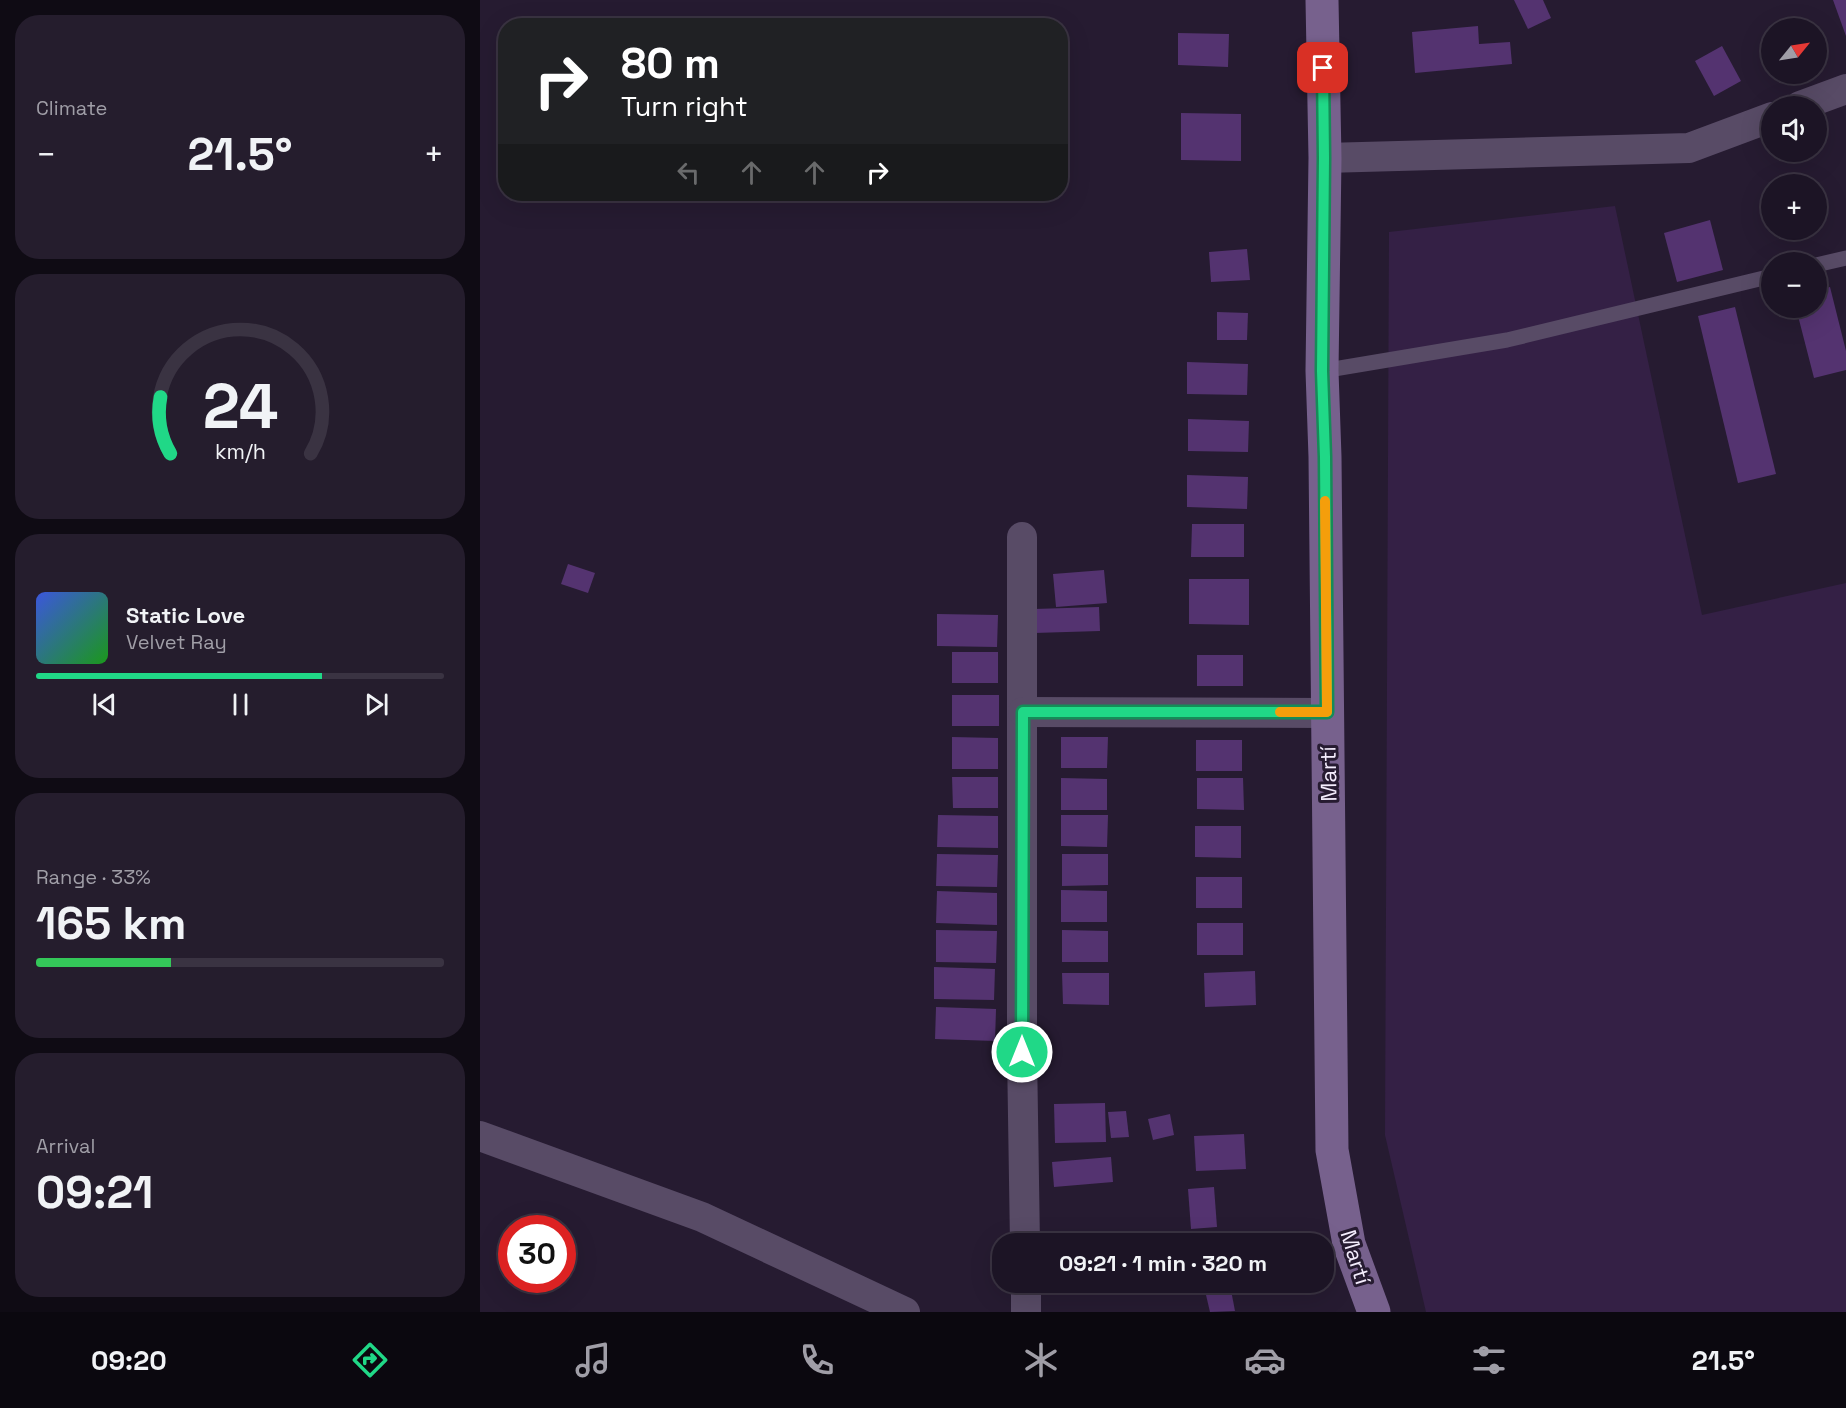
<!DOCTYPE html>
<meta charset="utf-8">
<style>
body{margin:0;font-family:"Space Grotesk",sans-serif;background:#251d2d;color:#f1f3f6;height:100vh;display:flex;flex-direction:column;font-size:22px;white-space:nowrap}
*{box-sizing:border-box;margin:0}
p{font-size:20px;color:#a09ea7}
.icon{flex:none;width:33px;height:33px;fill:none;stroke:currentColor;stroke-width:2;stroke-linecap:round;stroke-linejoin:round}
.map{position:relative;flex:1;overflow:hidden}
.panel{display:flex;flex-direction:column;gap:15px;padding:15px;background:#0f0b14;width:480px}
.panel>*{flex:none}
.banner{position:absolute;left:18px;top:18px;width:570px;height:183px;border-radius:24px;box-shadow:0 6px 24px #0002,0 0 0 2px #3a3342;background:#202124;color:#fff;overflow:hidden}
.needle{width:39px;rotate:60deg}
.fabs{position:absolute;left:1281px;top:18px;display:grid;gap:12px}
.fabs a{display:grid;place-items:center;width:66px;height:66px;border-radius:50%;background:#1c1425;box-shadow:0 6px 24px #0002,0 0 0 2px #3a3342;font-size:30px}
.speed{position:absolute;left:18px;top:1215px;display:flex;gap:12px;font-size:30px;font-weight:700;text-align:center}
.speed>*{display:grid;place-content:center;width:78px;height:78px;border-radius:50%;background:#1c1425;box-shadow:0 6px 24px #0002,0 0 0 2px #3a3342;line-height:1}
.speed .limit{border:9px solid #d22;background:#fff;color:#111}
.pin{position:absolute;display:grid;place-items:center;width:51px;height:51px;color:#fff;margin:-26px;border-radius:12px;box-shadow:0 3px 9px #0006}
.me{position:absolute;width:66px;margin:-33px;rotate:0deg;stroke-linejoin:round;filter:drop-shadow(0 0 4px #0008)}
.turn{display:flex;align-items:center;gap:21px;height:126px;padding:0 24px;font-size:27px}
.turn .icon{width:78px;height:78px;stroke-width:2.5}
.turn b{display:block;font-size:42px;line-height:51px}
.lanes{display:flex;align-items:center;height:57px;padding:0 24px;background:#0003;justify-content:center;gap:30px;direction:ltr}
.lanes .off{opacity:.35}
.big{font-size:45px;font-weight:600;line-height:1.1}
.panel .card{flex:1;display:flex;flex-direction:column;justify-content:center;gap:9px;min-width:0;padding:0 21px;border-radius:24px;background:#251d2d}
.panel .dial{align-items:center;gap:0}
.dial svg{height:156px;overflow:visible;fill:none;stroke:#3a3342;stroke-width:7;stroke-linecap:round;text-anchor:middle}
.dial text{fill:#f1f3f6;stroke:none}
.song{display:flex;align-items:center;gap:18px}
.cover{width:72px;height:72px;border-radius:9px;background:linear-gradient(135deg,hsl(230 70% 55%),hsl(120 70% 35%))}
.played{height:6px;border-radius:3px;background:linear-gradient(90deg,#20d887 70%,#3a3342 70%)}
.keys{display:flex;justify-content:space-around;direction:ltr}
.heat{display:flex;justify-content:space-between;align-items:center;font-size:33px;direction:ltr}
.charge{height:9px;border-radius:4px;background:linear-gradient(90deg,#34c759 33%,#3a3342 0)}
.trip{position:absolute;left:512px;top:1233px;width:342px;height:60px;border-radius:24px;background:#1c1425;box-shadow:0 6px 24px #0002,0 0 0 2px #3a3342;font-weight:600;line-height:60px;text-align:center}
.dock{display:flex;height:96px;justify-content:space-around;align-items:center;background:#0b080f;color:#a09ea7}
.dock .icon{width:42px;height:42px}
.dock .active{color:#20d887}
.dock b{font-size:27px;color:#f1f3f6}
main{display:flex;flex:1;min-height:0}
.map>svg:first-child{display:block}
.green{fill:#342045}
.building{fill:#543370}
.lines{fill:none;stroke-linecap:round;stroke-linejoin:round}
.service{stroke:#584b66;stroke-width:15}
.minor{stroke:#584b66;stroke-width:30}
.secondary{stroke:#77618d;stroke-width:33}
.route-casing{stroke:#158c58;stroke-width:15}
.route{stroke:#20d887;stroke-width:10}
.slow{stroke:#f59e0b;stroke-width:10}
.labels{text-anchor:middle;stroke-width:6;stroke-linejoin:round;paint-order:stroke}
.street-label{font-size:22px;fill:#f4edfd;stroke:#261b31}
</style>
<main>
<section class="panel">
<div class="card"><p>Climate</p>
<div class="heat"><a>−</a><b class="big">21.5°</b><a>+</a></div>
</div>
<div class="card dial"><svg viewBox="0 0 100 80">
<path d="M14 69A42 42 0 1 1 86 69"/>
<path d="M14 69A42 42 0 0 1 9 40" stroke="#20d887"/>
<text x="50" y="56" font-size="32" font-weight="700">24</text>
<text x="50" y="72" font-size="11">km/h</text>
</svg></div>
<div class="card">
<div class="song"><i class="cover"></i><div><b>Static Love</b><p>Velvet Ray</p></div></div>
<div class="played"></div>
<div class="keys"><svg class="icon" aria-label="previous" viewBox="0 0 24 24"><path d="M18 5L8 12l10 7zM5 5v14"/></svg><svg class="icon" aria-label="pause" viewBox="0 0 24 24"><path d="M8 5v14M16 5v14"/></svg><svg class="icon" aria-label="next" viewBox="0 0 24 24"><path d="M6 5l10 7-10 7zM19 5v14"/></svg></div>
</div>
<div class="card"><p>Range · 33%</p><b class="big">165 km</b><div class="charge"></div></div>
<div class="card"><p>Arrival</p><b class="big">09:21</b></div>
</section>
<div class="map">
<svg width="1366" height="1312" viewBox="0 0 1366 1312">
<rect width="100%" height="100%" fill="#261b31"/>
<path class="green" d="M 1135,206 L 1222,615 L 1366,583 L 1366,1312 L 946,1312 L 905,1135 L 909,232 Z"/>
<g class="building">
<path d="M 1034,0 L 1063,0 L 1071,18 L 1048,29 Z"/>
<path d="M 1353,0 L 1366,0 L 1366,36 Z"/>
<path d="M 998,26 L 999,44 L 1030,42 L 1032,64 L 935,73 L 932,32 Z"/>
<path d="M 698,33 L 749,34 L 748,67 L 698,65 Z"/>
<path d="M 1242,46 L 1261,81 L 1234,96 L 1215,61 Z"/>
<path d="M 701,113 L 761,114 L 761,161 L 701,160 Z"/>
<path d="M 1230,220 L 1243,270 L 1197,282 L 1184,233 Z"/>
<path d="M 767,249 L 770,280 L 731,282 L 729,252 Z"/>
<path d="M 1350,287 L 1366,351 L 1366,370 L 1334,378 L 1316,308 L 1336,308 L 1336,290 Z"/>
<path d="M 1255,307 L 1296,474 L 1258,483 L 1218,316 Z"/>
<path d="M 737,312 L 768,313 L 767,340 L 737,340 Z"/>
<path d="M 707,362 L 768,364 L 767,395 L 707,394 Z"/>
<path d="M 708,419 L 769,421 L 768,452 L 708,451 Z"/>
<path d="M 707,475 L 768,477 L 767,509 L 707,507 Z"/>
<path d="M 712,524 L 764,524 L 764,557 L 711,557 Z"/>
<path d="M 88,564 L 115,573 L 108,593 L 81,584 Z"/>
<path d="M 624,570 L 627,603 L 576,607 L 573,574 Z"/>
<path d="M 709,579 L 769,579 L 769,625 L 709,624 Z"/>
<path d="M 619,607 L 620,631 L 554,633 L 554,609 Z"/>
<path d="M 457,614 L 518,615 L 517,647 L 457,646 Z"/>
<rect x="472" y="652" width="46" height="31"/>
<rect x="717" y="655" width="46" height="31"/>
<rect x="472" y="695" width="47" height="31"/>
<path d="M 472,737 L 518,738 L 518,769 L 472,769 Z"/>
<path d="M 581,737 L 628,737 L 627,768 L 581,768 Z"/>
<rect x="716" y="740" width="46" height="31"/>
<path d="M 472,777 L 518,777 L 518,808 L 473,808 Z"/>
<path d="M 581,778 L 627,779 L 627,810 L 581,810 Z"/>
<path d="M 717,778 L 763,778 L 764,810 L 717,809 Z"/>
<path d="M 458,815 L 518,816 L 518,848 L 457,847 Z"/>
<path d="M 581,815 L 628,815 L 627,847 L 581,846 Z"/>
<path d="M 715,826 L 761,826 L 761,858 L 715,857 Z"/>
<path d="M 457,854 L 518,855 L 517,887 L 456,886 Z"/>
<path d="M 582,854 L 628,854 L 628,885 L 582,886 Z"/>
<rect x="716" y="877" width="46" height="31"/>
<path d="M 581,890 L 627,891 L 627,922 L 581,922 Z"/>
<path d="M 457,891 L 517,893 L 517,925 L 456,923 Z"/>
<rect x="717" y="923" width="46" height="32"/>
<path d="M 456,930 L 517,931 L 516,963 L 456,962 Z"/>
<path d="M 582,930 L 628,931 L 628,962 L 582,962 Z"/>
<path d="M 454,967 L 515,969 L 514,1000 L 454,999 Z"/>
<path d="M 775,971 L 776,1005 L 725,1007 L 724,973 Z"/>
<path d="M 582,973 L 629,973 L 629,1005 L 583,1004 Z"/>
<path d="M 456,1007 L 516,1009 L 515,1041 L 455,1039 Z"/>
<path d="M 625,1103 L 626,1142 L 575,1143 L 574,1104 Z"/>
<path d="M 646,1111 L 649,1137 L 631,1138 L 628,1112 Z"/>
<path d="M 690,1114 L 694,1135 L 673,1140 L 668,1119 Z"/>
<path d="M 764,1134 L 766,1169 L 716,1171 L 714,1136 Z"/>
<path d="M 631,1157 L 633,1182 L 574,1187 L 572,1162 Z"/>
<path d="M 734,1187 L 737,1227 L 711,1229 L 708,1189 Z"/>
<path d="M 718,1235 L 719,1244 L 695,1244 L 695,1238 Z"/>
<path d="M 751,1290 L 755,1311 L 730,1312 L 726,1295 Z"/>
</g>
<g class="lines">
<g class="service">
<path d="M 1336,265 L 1366,258"/>
<path d="M 842,371 L 1027,340 L 1292,276"/>
</g>
<g class="minor">
<path d="M 1320,106 L 1366,89"/>
<path d="M 845,158 L 1209,148 L 1292,117"/>
<path d="M 542,537 L 542,1052 L 545,1244"/>
<path d="M 543,712 L 847,713"/>
<path d="M 0,1136 L 222,1217 L 425,1312"/>
<path d="M 546,1282 L 546,1312"/>
</g>
<path class="secondary" d="M 842,0 L 845,158 L 842,371 L 845,457 L 852,1150 L 869,1244 L 894,1312"/>
</g>
<g class="lines">
<defs>
<path id="route" d="M 542,1052 L 543,712 L 847,712 L 845,457 L 842,371 L 844,158 L 843,68"/>
</defs>
<use href="#route" class="route-casing"/>
<use href="#route" class="route"/>
<path class="slow" d="M 800,712 L 847,712 L 845,501"/>
</g>
<g class="labels">
<g class="street-label">
<text transform="translate(848 774) rotate(-91)" y="8">Martí</text>
<text transform="translate(876 1257) rotate(73)" y="8">Martí</text>
</g>
</g>
</svg>
<div class="fabs">
<a><svg class="needle" viewBox="-14 -14 28 28"><path d="M0-13l5 13h-10z" fill="#e53935"/><path d="M0 13l5-13h-10z" fill="#a09ea7"/></svg></a>
<a><svg class="icon" aria-label="sound" viewBox="0 0 24 24"><path d="M4 9h4l5-4v14l-5-4H4zM17 9q2 3 0 6"/></svg></a>
<a>+</a>
<a>−</a>
</div>
<div class="speed"><div class="limit">30</div></div>
<div class="pin" style="left:843px;top:68px;background:#d93025"><svg class="icon" aria-label="arrive" viewBox="0 0 24 24"><path d="M6 21V4h12l-3 4 3 4H6"/></svg></div>
<svg class="me" style="left:542px;top:1052px" viewBox="-20 -20 40 40"><circle r="17" fill="#20d887" stroke="#fff" stroke-width="3"/><path d="M0-11L8 9 0 5-8 9z" fill="#fff"/></svg>
<div class="trip">09:21 · 1 min · 320 m</div>
<div class="banner">
<div class="turn"><svg class="icon" aria-label="right" viewBox="0 0 24 24"><path d="M7 20v-9h11M14 6l5 5-5 5"/></svg><div><b>80 m</b>Turn right</div></div>
<div class="lanes"><svg class="icon off" aria-label="left" viewBox="0 0 24 24"><path d="M17 20v-9H6M10 6l-5 5 5 5"/></svg><svg class="icon off" aria-label="ahead" viewBox="0 0 24 24"><path d="M12 20V5M6 11l6-6 6 6"/></svg><svg class="icon off" aria-label="ahead" viewBox="0 0 24 24"><path d="M12 20V5M6 11l6-6 6 6"/></svg><svg class="icon" aria-label="right" viewBox="0 0 24 24"><path d="M7 20v-9h11M14 6l5 5-5 5"/></svg></div>
</div>
</div>
</main>
<nav class="dock">
<b>09:20</b>
<svg class="icon active" aria-label="directions" viewBox="0 0 24 24"><path d="M12 3l9 9-9 9-9-9zM9 14v-3h6M13 9l2 2-2 2"/></svg>
<svg class="icon" aria-label="music" viewBox="0 0 24 24"><path d="M9 18V5l10-2v13"/><circle cx="6" cy="18" r="3"/><circle cx="16" cy="16" r="3"/></svg>
<svg class="icon" aria-label="phone" viewBox="0 0 24 24"><path d="M5 4h4l2 5-3 2q2 4 5 5l2-3 5 2v4C11 20 4 13 5 4z"/></svg>
<svg class="icon" aria-label="climate" viewBox="0 0 24 24"><path d="M12 3v18M4 7l16 10M4 17L20 7"/></svg>
<svg class="icon" aria-label="car" viewBox="0 0 24 24"><path d="M5 17H2v-5l4-1 3-4h7l3 4 3 1v5h-3M9 17h6M6 11h13"/><circle cx="7" cy="17" r="2"/><circle cx="17" cy="17" r="2"/></svg>
<svg class="icon" aria-label="filters" viewBox="0 0 24 24"><path d="M4 7h16M4 17h16"/><circle cx="9" cy="7" r="2"/><circle cx="15" cy="17" r="2"/></svg>
<b>21.5°</b>
</nav>
